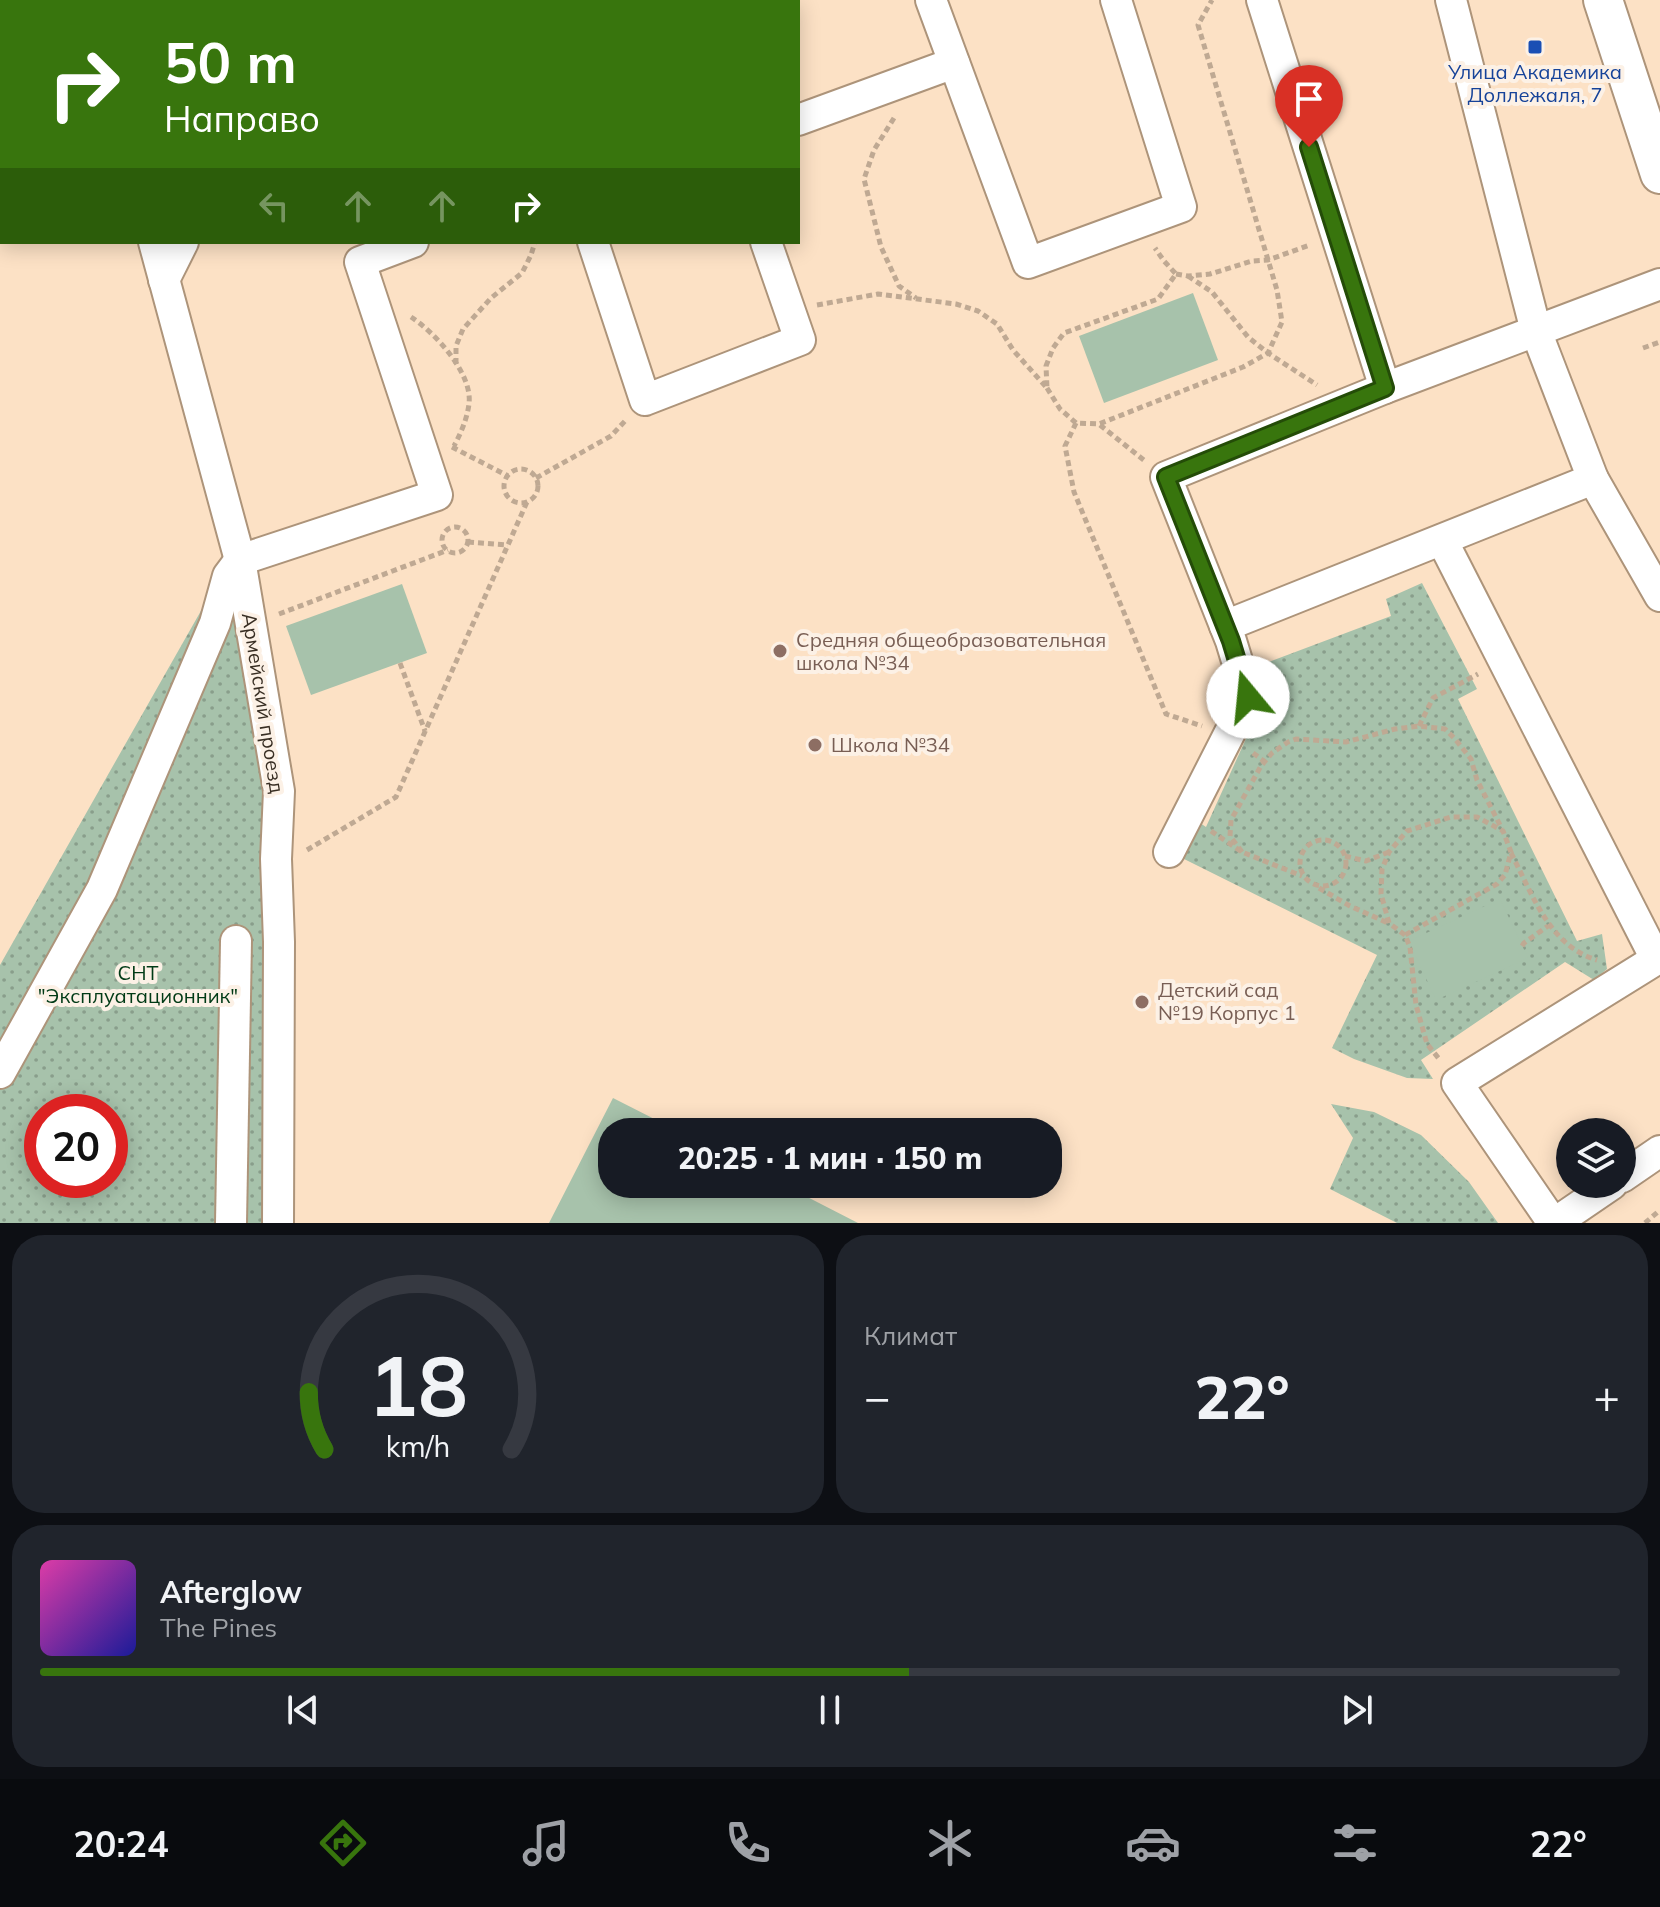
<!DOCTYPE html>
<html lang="ru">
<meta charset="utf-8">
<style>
body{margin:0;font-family:Mulish,sans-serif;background:#20242c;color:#f1f3f6;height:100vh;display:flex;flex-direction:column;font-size:30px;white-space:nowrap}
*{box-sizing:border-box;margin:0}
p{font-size:26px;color:#9ea1a6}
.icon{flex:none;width:44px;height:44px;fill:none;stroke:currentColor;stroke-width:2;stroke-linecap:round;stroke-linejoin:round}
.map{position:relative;height:1223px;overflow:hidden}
.details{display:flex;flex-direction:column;gap:12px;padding:12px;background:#0d0f14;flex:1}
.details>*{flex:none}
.banner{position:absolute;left:0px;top:0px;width:800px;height:244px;box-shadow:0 4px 20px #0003;background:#38750d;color:#fff;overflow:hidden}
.buttons{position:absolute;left:1556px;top:1118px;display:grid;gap:16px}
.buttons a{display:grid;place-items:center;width:80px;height:80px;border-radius:50%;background:#171b24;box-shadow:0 4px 20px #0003;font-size:40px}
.speed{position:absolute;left:24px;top:1094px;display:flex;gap:16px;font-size:40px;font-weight:700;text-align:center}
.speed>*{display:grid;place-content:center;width:104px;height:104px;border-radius:50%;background:#171b24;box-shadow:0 4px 20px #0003;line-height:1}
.speed .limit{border:12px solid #d22;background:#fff;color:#111}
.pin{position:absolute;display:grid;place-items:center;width:68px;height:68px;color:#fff;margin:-82px -34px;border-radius:50% 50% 50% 0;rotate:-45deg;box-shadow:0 0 8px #0007}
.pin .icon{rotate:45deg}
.me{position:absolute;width:88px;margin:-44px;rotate:343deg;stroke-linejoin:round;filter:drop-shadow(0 0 6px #0008)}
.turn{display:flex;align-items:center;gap:28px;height:168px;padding:0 32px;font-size:36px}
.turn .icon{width:104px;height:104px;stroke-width:2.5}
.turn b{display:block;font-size:56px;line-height:68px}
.lanes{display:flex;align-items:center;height:76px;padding:0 32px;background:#0003;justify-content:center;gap:40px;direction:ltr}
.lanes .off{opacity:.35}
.big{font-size:60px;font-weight:800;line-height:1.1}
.details .widget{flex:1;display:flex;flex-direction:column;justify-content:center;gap:12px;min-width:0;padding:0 28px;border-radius:32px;background:#20242c}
.details .dial{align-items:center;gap:0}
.dial svg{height:208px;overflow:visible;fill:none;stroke:#363941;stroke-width:7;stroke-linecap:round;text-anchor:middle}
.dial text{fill:#f1f3f6;stroke:none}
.song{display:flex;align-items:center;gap:24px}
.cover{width:96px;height:96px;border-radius:12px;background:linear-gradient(135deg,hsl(320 70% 55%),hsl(240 70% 35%))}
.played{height:8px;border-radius:4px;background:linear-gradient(90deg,#38750d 55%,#363941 55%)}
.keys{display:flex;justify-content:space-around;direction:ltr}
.heat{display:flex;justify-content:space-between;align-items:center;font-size:44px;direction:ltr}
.details .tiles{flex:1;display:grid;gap:12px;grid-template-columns:1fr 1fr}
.widget:last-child{grid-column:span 2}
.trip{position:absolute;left:598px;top:1118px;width:464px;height:80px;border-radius:32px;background:#171b24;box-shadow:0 4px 20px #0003;font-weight:800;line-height:80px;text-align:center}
.dock{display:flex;height:128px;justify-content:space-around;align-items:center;background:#090b0e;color:#9ea1a6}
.dock .icon{width:56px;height:56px}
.dock .selected{color:#38750d}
.dock b{font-size:36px;color:#f1f3f6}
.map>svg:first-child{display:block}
.grass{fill:url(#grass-dots);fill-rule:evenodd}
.pitch{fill:#a7c2ab}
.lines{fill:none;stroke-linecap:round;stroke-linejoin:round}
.minor-casing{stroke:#ad947a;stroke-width:34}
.major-casing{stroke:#ad947a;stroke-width:42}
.path{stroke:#bfa993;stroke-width:5;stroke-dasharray:6 4;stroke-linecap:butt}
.minor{stroke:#fff;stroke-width:30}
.major{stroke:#fff;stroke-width:38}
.route-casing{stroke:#244c08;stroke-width:20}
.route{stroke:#38750d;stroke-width:14}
.transit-dot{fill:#1a4fb4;stroke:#fcf1e6;stroke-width:3}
.education-dot{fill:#8d6e63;stroke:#fcf1e6;stroke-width:3}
.labels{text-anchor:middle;stroke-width:8;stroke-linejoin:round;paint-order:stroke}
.transit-label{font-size:20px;fill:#164399;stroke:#fcf1e6}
.education-label{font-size:20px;fill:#785e54;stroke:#fcf1e6;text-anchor:start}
.street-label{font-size:20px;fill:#382e23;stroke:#fcf1e6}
.park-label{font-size:20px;fill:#003a15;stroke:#fcf1e6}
</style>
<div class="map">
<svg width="1660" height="1223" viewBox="0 0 1660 1223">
<defs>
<pattern id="grass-dots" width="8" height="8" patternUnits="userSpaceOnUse" patternTransform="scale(2)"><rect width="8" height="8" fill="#a7c2ab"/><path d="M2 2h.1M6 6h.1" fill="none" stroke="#899e8b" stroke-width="1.8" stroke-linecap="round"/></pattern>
</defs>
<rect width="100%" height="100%" fill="#fce1c5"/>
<g class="grass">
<path d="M 140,0 L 538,0 L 533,2 L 140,2 Z"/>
<path d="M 1422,583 L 1477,689 L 1458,699 L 1577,941 L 1602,934 L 1607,969 L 1594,980 L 1565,962 L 1421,1060 L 1433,1079 L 1407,1078 L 1354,1059 L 1332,1048 L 1377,955 L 1178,856 L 1194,819 L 1206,827 L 1249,732 L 1242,721 L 1253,668 L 1391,616 L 1386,599 Z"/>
<path d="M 202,609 L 245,619 L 273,783 L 262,1223 L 0,1223 L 0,965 ZM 42,1112 L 110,1112 L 110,1180 L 42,1180 Z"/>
<path d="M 1331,1104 L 1374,1112 L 1421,1135 L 1469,1182 L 1498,1223 L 1397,1223 L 1330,1189 L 1353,1138 Z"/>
</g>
<g class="pitch">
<path d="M 1193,293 L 1218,360 L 1104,403 L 1079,336 Z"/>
<path d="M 402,584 L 427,653 L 311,695 L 286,626 Z"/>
<path d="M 1500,899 L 1528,958 L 1436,1000 L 1409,941 Z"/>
<path d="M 613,1098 L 680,1132 L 612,1132 L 612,1184 L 782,1184 L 858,1223 L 549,1223 Z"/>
</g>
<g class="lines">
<defs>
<g id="minor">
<path d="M 89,0 L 90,2"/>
<path d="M 931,0 L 1028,263 L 1181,207 L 1116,0"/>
<path d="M 1262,0 L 1385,388 L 1660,284"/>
<path d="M 596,2 L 601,0"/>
<path d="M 798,120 L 954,63"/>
<path d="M 154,242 L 240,560 L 279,791 L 276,859 L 279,942 L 278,1223"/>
<path d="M 593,242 L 645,400 L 800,340 L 766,242"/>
<path d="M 164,280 L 183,242"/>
<path d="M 1593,479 L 1660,596"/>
<path d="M 1442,540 L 1656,959"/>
<path d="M 1225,626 L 1593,479 L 1536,331 L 1451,0"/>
<path d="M 1169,852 L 1248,697 L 1231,641 L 1166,477 L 1385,388"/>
<path d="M 0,1073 L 102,889 L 215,623 L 228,576 L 240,560 L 437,495 L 360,262 L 413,242"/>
<path d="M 1622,1177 L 1660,1151"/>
<path d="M 231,1223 L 236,941"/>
<path d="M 1553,1223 L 1457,1083 L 1660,957"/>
<path d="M 1555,1223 L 1612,1184"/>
</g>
<path id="major" d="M 1603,0 L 1660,174"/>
</defs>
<use href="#minor" class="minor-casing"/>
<use href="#major" class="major-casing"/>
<g class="path">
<path d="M 894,118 L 874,150 L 864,179 L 881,247 L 899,286 L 916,298"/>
<path d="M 1176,274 L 1188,276 L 1210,274 L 1252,261 L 1268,260 L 1310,245"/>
<path d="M 1188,276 L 1212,292 L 1248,337 L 1268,353 L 1317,385"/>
<path d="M 817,305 L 878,294 L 956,304 L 978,311 L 997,324 L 1013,350 L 1047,388 L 1046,366 L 1053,348 L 1064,333 L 1158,299 L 1176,274 L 1164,261 L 1155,248"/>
<path d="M 411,317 C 434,332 473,373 469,404 C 467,419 461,433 454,446"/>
<path d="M 1643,348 L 1660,342"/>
<path d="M 456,364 L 456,346 L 463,329 L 491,298 L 522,273 L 531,255 L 535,242"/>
<path d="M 1047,388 L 1060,409 L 1076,423 L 1099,424 L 1243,367 L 1268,353 L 1282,322 L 1277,290 L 1198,25 L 1212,0"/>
<path d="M 1076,423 L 1065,446 L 1074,492 L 1166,714 L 1202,726"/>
<path d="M 1100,425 L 1145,461"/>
<path d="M 452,447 L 508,476"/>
<circle cx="521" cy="486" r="17"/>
<path d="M 536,478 L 611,436 L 625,421"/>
<circle cx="455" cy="540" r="13"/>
<path d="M 468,542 L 508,545"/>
<path d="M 279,614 L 448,550"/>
<path d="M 400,663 L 425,731"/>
<path d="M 1419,726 L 1433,698 L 1478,674"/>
<path d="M 1253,753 L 1265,762"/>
<path d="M 1211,831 L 1242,852 L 1302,876"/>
<circle cx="1323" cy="863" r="23"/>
<path d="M 307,850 L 396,797 L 527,502"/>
<path d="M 1242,852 L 1230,836 L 1231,820 L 1261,766 L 1272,753 L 1288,742 L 1296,739 L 1346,742 L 1395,729 L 1419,726 L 1445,729 L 1455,739 L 1471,759 L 1477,780 L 1502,829"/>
<path d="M 1511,853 C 1532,893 1549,946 1597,960"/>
<path d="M 1345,856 L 1366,861 L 1389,852"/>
<path d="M 1319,888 L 1350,906 L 1388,923"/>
<path d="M 1405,935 L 1389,923 L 1381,894 L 1382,869 L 1389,852 L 1407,831 L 1451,817 L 1477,817 L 1503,831 L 1511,852 L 1505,875 L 1497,884 L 1405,935 L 1410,947 L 1416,1005 L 1427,1044 L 1440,1060"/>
<path d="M 1522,946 L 1524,943 L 1548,926"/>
<path d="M 1645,1223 L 1660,1210"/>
</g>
<use href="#minor" class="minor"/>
<use href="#major" class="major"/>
</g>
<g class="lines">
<defs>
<path id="route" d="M 1248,697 L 1231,641 L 1166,477 L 1385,388 L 1309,147"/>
</defs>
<use href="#route" class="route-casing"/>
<use href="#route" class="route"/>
</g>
<rect class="transit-dot" x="1527" y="39" width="16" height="16" rx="4"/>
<g class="education-dot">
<circle cx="780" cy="651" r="8"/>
<circle cx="815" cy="745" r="8"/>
<circle cx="1142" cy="1002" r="8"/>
</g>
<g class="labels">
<g class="transit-label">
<text x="1535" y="79">Улица Академика<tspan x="1535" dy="23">Доллежаля, 7</tspan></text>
</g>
<g class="education-label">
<text x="796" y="647">Средняя общеобразовательная<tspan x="796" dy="23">школа №34</tspan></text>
<text x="831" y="752">Школа №34</text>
<text x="1158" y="997">Детский сад<tspan x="1158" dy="23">№19 Корпус 1</tspan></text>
</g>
<g class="street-label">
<text transform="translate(263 703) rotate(81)" y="7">Армейский проезд</text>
</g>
<g class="park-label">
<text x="138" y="980">СНТ<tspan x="138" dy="23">"Эксплуатационник"</tspan></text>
</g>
</g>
</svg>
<div class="buttons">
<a><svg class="icon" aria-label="layers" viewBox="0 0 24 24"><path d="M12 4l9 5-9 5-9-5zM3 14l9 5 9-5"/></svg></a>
</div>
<div class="speed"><div class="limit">20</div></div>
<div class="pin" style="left:1309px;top:147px;background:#d93025"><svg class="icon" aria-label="arrive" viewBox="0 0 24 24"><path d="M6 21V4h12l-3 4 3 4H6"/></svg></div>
<svg class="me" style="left:1248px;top:697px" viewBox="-20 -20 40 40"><circle r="19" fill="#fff"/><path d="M0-13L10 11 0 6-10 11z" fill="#38750d"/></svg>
<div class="trip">20:25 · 1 мин · 150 m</div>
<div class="banner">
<div class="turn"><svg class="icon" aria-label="right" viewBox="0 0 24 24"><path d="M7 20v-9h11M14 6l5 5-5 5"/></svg><div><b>50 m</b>Направо</div></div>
<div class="lanes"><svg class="icon off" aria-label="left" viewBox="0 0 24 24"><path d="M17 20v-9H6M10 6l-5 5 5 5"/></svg><svg class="icon off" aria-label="ahead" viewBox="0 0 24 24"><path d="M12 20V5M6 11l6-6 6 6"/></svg><svg class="icon off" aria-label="ahead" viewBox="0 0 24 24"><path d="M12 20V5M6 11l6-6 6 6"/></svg><svg class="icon" aria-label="right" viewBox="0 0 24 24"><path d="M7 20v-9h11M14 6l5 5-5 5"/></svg></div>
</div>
</div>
<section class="details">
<div class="tiles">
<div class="widget dial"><svg viewBox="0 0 100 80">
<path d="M14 69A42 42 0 1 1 86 69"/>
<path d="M14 69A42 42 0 0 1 8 47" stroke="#38750d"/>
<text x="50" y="56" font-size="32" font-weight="700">18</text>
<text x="50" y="72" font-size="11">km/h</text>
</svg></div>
<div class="widget"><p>Климат</p>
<div class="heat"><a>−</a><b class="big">22°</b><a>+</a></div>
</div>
<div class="widget">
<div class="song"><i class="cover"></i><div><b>Afterglow</b><p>The Pines</p></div></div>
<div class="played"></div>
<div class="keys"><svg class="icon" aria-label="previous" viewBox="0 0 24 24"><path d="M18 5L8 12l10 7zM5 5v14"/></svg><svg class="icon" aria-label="pause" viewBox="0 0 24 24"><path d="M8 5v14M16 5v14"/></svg><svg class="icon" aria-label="next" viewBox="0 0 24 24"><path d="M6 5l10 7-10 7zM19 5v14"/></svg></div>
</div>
</div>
</section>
<nav class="dock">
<b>20:24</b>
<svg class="icon selected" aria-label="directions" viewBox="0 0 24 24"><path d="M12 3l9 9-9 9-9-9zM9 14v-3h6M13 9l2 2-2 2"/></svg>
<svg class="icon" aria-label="music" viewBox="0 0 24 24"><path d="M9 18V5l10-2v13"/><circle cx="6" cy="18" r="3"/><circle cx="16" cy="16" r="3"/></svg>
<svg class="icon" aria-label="phone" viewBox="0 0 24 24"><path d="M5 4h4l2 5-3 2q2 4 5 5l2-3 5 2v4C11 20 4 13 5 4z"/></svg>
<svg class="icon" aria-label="climate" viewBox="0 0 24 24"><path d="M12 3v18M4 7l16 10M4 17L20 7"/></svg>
<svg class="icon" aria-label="car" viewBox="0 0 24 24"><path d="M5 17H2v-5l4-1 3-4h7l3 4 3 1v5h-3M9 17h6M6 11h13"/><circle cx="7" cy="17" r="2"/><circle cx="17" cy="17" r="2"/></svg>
<svg class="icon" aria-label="filters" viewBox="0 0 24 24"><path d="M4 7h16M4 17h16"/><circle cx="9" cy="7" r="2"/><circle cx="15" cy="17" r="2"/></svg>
<b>22°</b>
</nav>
